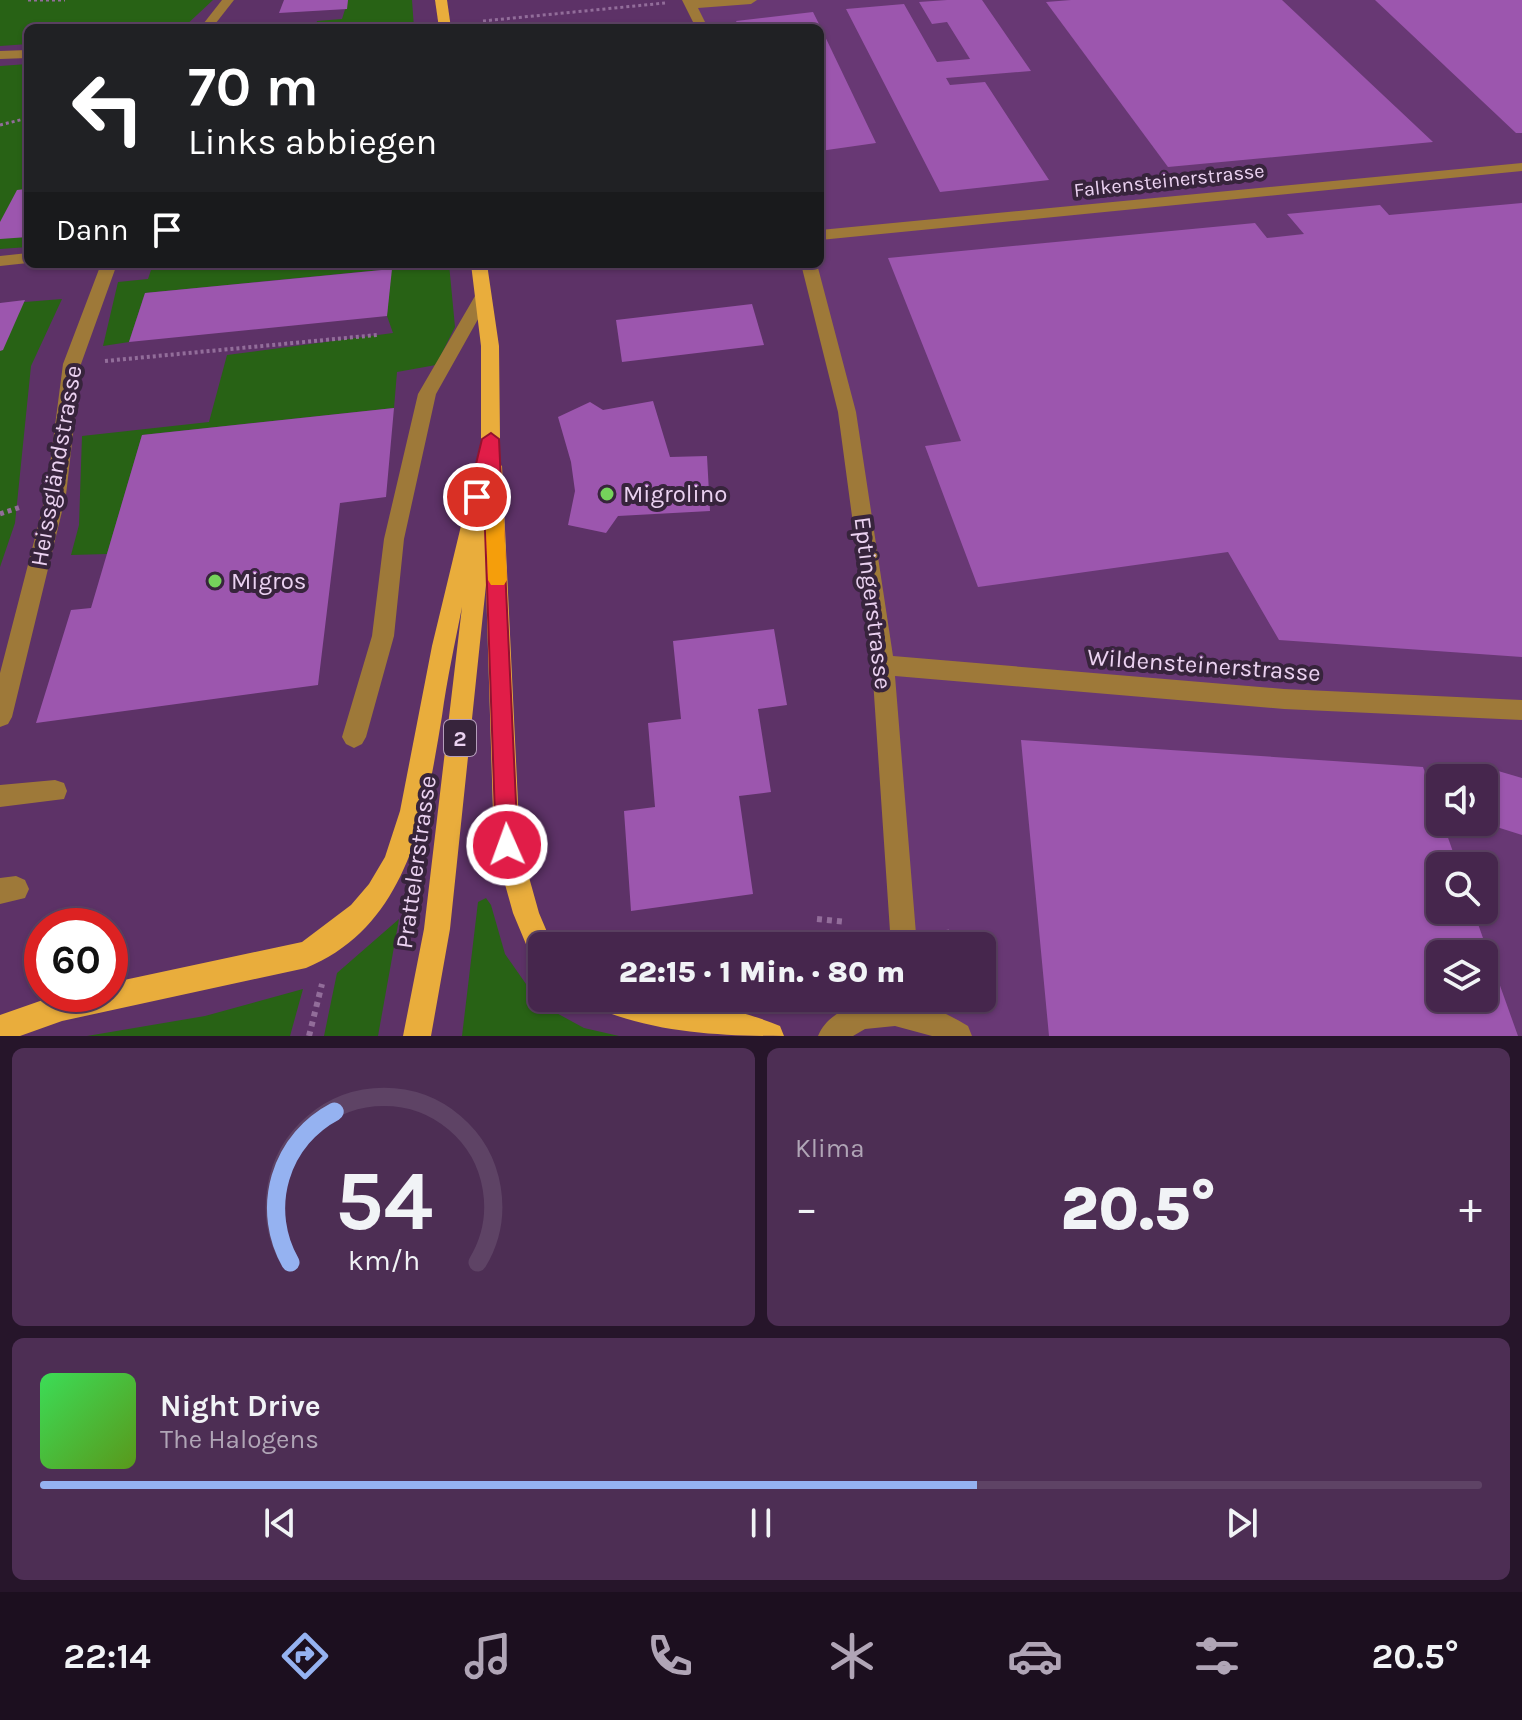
<!DOCTYPE html>
<html lang="de">
<meta charset="utf-8">
<style>
body{margin:0;font-family:Karla,sans-serif;background:#4d2e54;color:#f1f3f6;height:100vh;display:flex;flex-direction:column;font-size:30px;white-space:nowrap}
*{box-sizing:border-box;margin:0}
p{font-size:26px;color:#b0a5b6}
.icon{flex:none;width:44px;height:44px;fill:none;stroke:currentColor;stroke-width:2;stroke-linecap:round;stroke-linejoin:round}
.map{position:relative;height:1036px;overflow:hidden}
.side{display:flex;flex-direction:column;gap:12px;padding:12px;background:#26152a;flex:1}
.side>*{flex:none}
.guide{position:absolute;left:24px;top:24px;width:800px;height:244px;border-radius:12px;box-shadow:0 2px 6px #0004,0 0 0 2px #5e4365;background:#202124;color:#fff;overflow:hidden}
.controls{position:absolute;left:1426px;top:764px;display:grid;gap:16px}
.controls a{display:grid;place-items:center;width:72px;height:72px;border-radius:12px;background:#46264d;box-shadow:0 2px 6px #0004,0 0 0 2px #5e4365;font-size:40px}
.speed{position:absolute;left:24px;top:908px;display:flex;gap:16px;font-size:40px;font-weight:700;text-align:center}
.speed>*{display:grid;place-content:center;width:104px;height:104px;border-radius:50%;background:#46264d;box-shadow:0 2px 6px #0004,0 0 0 2px #5e4365;line-height:1}
.speed .limit{border:12px solid #d22;background:#fff;color:#111}
.pin{position:absolute;display:grid;place-items:center;width:68px;height:68px;color:#fff;margin:-34px;border:4px solid #fff;border-radius:50%;box-shadow:0 2px 8px #0007}
.me{position:absolute;width:88px;margin:-44px;rotate:358deg;stroke-linejoin:round;filter:drop-shadow(0 0 6px #0008)}
.turn{display:flex;align-items:center;gap:28px;height:168px;padding:0 32px;font-size:36px}
.turn .icon{width:104px;height:104px;stroke-width:2.5}
.turn b{display:block;font-size:56px;line-height:68px}
.then{display:flex;align-items:center;height:76px;padding:0 32px;background:#0003;gap:16px;font-size:30px}
.big{font-size:60px;font-weight:800;line-height:1.1}
.side .widget{flex:1;display:flex;flex-direction:column;justify-content:center;gap:12px;min-width:0;padding:0 28px;border-radius:12px;background:#4d2e54}
.side .dial{align-items:center;gap:0}
.dial svg{height:208px;overflow:visible;fill:none;stroke:#5e4365;stroke-width:7;stroke-linecap:round;text-anchor:middle}
.dial text{fill:#f1f3f6;stroke:none}
.song{display:flex;align-items:center;gap:24px}
.cover{width:96px;height:96px;border-radius:12px;background:linear-gradient(135deg,hsl(130 70% 55%),hsl(90 70% 35%))}
.played{height:8px;border-radius:4px;background:linear-gradient(90deg,#95b2f1 65%,#5e4365 65%)}
.keys{display:flex;justify-content:space-around;direction:ltr}
.heat{display:flex;justify-content:space-between;align-items:center;font-size:44px;direction:ltr}
.side .tiles{flex:1;display:grid;gap:12px;grid-template-columns:1fr 1fr}
.widget:last-child{grid-column:span 2}
.trip{position:absolute;left:528px;top:932px;width:468px;height:80px;border-radius:12px;background:#46264d;box-shadow:0 2px 6px #0004,0 0 0 2px #5e4365;font-weight:800;line-height:80px;text-align:center}
.menu{display:flex;height:128px;justify-content:space-around;align-items:center;background:#1c0f1f;color:#b0a5b6}
.menu .icon{width:56px;height:56px}
.menu .on{color:#95b2f1}
.menu b{font-size:36px;color:#f1f3f6}
.map>svg:first-child{display:block}
.built{fill:#683874;fill-rule:evenodd}
.green{fill:#286215}
.building{fill:#9c56ae;fill-rule:evenodd}
.lines{fill:none;stroke-linecap:round;stroke-linejoin:round}
.path-far3{stroke:#926d9a;stroke-width:3;stroke-dasharray:3 3;stroke-linecap:butt}
.path-far2{stroke:#926d9a;stroke-width:4;stroke-dasharray:3 3;stroke-linecap:butt}
.path-far1{stroke:#926d9a;stroke-width:5;stroke-dasharray:4 4;stroke-linecap:butt}
.path{stroke:#926d9a;stroke-width:6;stroke-dasharray:5 5;stroke-linecap:butt}
.minor{fill:#9e7939;fill-rule:evenodd}
.major{fill:#e9ad3c;fill-rule:evenodd}
.route{fill:#e11d48;stroke:#92132f;stroke-width:2}
.slow{fill:#f59e0b}
.poi-dot{fill:#75d25b;stroke:#37243c;stroke-width:3}
.labels{text-anchor:middle;stroke-width:8;stroke-linejoin:round;paint-order:stroke}
.far-street-label{font-size:20px;fill:#ebd2f1;stroke:#37243c}
.shield{fill:#37243c;stroke:#b59ebb;stroke-width:2}
.shield-label{font-size:22px;font-weight:bold;fill:#ebd2f1}
.street-label{font-size:24px;fill:#ebd2f1;stroke:#37243c}
.poi-label{font-size:24px;fill:#ebd2f1;stroke:#37243c;text-anchor:start}
</style>
<div class="map">
<svg width="1522" height="1036" viewBox="0 0 1522 1036">
<rect width="100%" height="100%" fill="#5d3267"/>
<path class="built" d="M 688,0 L 1522,0 L 1522,1036 L 939,1036 L 909,1011 L 908,998 L 982,998 L 982,946 L 904,946 L 847,412 L 809,264 L 820,264 L 820,28 L 702,28 ZM 1440,778 L 1484,778 L 1484,822 L 1440,822 ZM 1440,866 L 1484,866 L 1484,910 L 1440,910 ZM 1440,954 L 1484,954 L 1484,998 L 1440,998 Z"/>
<g class="green">
<path d="M 0,0 L 213,0 L 183,28 L 28,28 L 28,44 L 0,46 Z"/>
<path d="M 348,0 L 412,0 L 414,28 L 315,28 L 317,21 L 342,19 Z"/>
<path d="M 28,64 L 28,247 L 0,249 L 0,66 Z"/>
<path d="M 153,264 L 449,264 L 455,327 L 436,365 L 397,372 L 394,408 L 142,435 L 107,554 L 71,555 L 79,525 L 82,436 L 209,422 L 227,355 L 393,333 L 387,316 L 391,269 L 145,293 L 129,342 L 103,346 L 118,282 L 148,279 Z"/>
<path d="M 62,299 L 31,366 L 15,523 L 0,567 L 0,304 Z"/>
<path d="M 486,898 L 491,905 L 505,954 L 540,1004 L 584,1028 L 619,1036 L 462,1036 L 478,902 Z"/>
<path d="M 399,919 L 378,1036 L 324,1036 L 337,973 Z"/>
<path d="M 303,989 L 290,1036 L 87,1036 L 205,1016 Z"/>
</g>
<g class="building">
<path d="M 284,0 L 348,0 L 347,9 L 279,13 Z"/>
<path d="M 947,0 L 982,0 L 1031,71 L 946,78 L 950,85 L 985,82 L 1049,180 L 940,192 L 846,9 L 904,4 L 937,62 L 970,59 L 947,22 L 932,24 L 919,2 Z"/>
<path d="M 1071,0 L 1282,0 L 1433,142 L 1168,167 L 1046,2 Z"/>
<path d="M 1375,0 L 1522,0 L 1522,133 L 1516,133 Z"/>
<path d="M 813,12 L 820,26 L 876,143 L 820,151 L 820,28 L 740,28 L 736,21 Z"/>
<path d="M 28,184 L 28,237 L 0,239 L 0,222 L 17,190 L 25,189 Z"/>
<path d="M 1522,203 L 1522,657 L 1279,640 L 1228,552 L 978,587 L 925,446 L 961,441 L 888,258 L 1255,223 L 1267,238 L 1304,234 L 1287,214 L 1380,205 L 1389,215 Z"/>
<path d="M 392,269 L 387,316 L 129,342 L 145,293 Z"/>
<path d="M 25,300 L 3,350 L 0,351 L 0,303 Z"/>
<path d="M 752,304 L 764,345 L 622,362 L 616,320 Z"/>
<path d="M 653,401 L 670,457 L 707,456 L 710,511 L 618,516 L 606,533 L 568,525 L 575,491 L 571,462 L 558,417 L 590,402 L 603,410 Z"/>
<path d="M 394,408 L 386,497 L 340,503 L 318,685 L 36,723 L 71,610 L 91,608 L 142,435 Z"/>
<path d="M 774,629 L 787,705 L 758,709 L 771,792 L 739,796 L 753,894 L 631,911 L 624,811 L 655,807 L 648,723 L 681,719 L 673,641 Z"/>
<path d="M 1021,740 L 1423,767 L 1458,866 L 1440,866 L 1440,910 L 1473,910 L 1518,1036 L 1049,1036 ZM 1440,954 L 1484,954 L 1484,998 L 1440,998 Z"/>
<path d="M 1471,763 L 1522,778 L 1522,835 L 1484,823 L 1484,778 L 1472,778 Z"/>
</g>
<g class="lines">
<g class="path-far3">
<path d="M 28,0 L 65,0"/>
<path d="M 483,21 L 665,3"/>
<path d="M 0,125 L 28,118"/>
</g>
<path class="path-far2" d="M 105,361 L 377,335"/>
<path class="path-far1" d="M 0,514 L 21,507"/>
<g class="path">
<path d="M 817,919 L 846,922"/>
<path d="M 946,930 L 949,946"/>
<path d="M 309,1036 L 322,984"/>
</g>
<g class="minor">
<path d="M 222,0 L 234,0 L 212,28 L 200,28 Z"/>
<path d="M 682,0 L 757,0 L 751,4 L 698,8 L 708,28 L 696,28 Z"/>
<path d="M 28,50 L 28,58 L 0,59 L 0,51 Z"/>
<path d="M 1522,163 L 1522,171 L 820,240 L 820,230 Z"/>
<path d="M 28,253 L 28,263 L 0,266 L 0,256 Z"/>
<path d="M 101,264 L 117,264 L 81,364 L 66,495 L 12,717 L 8,724 L 0,727 L 0,673 L 46,495 L 63,364 Z"/>
<path d="M 801,264 L 817,264 L 856,412 L 893,656 L 1284,689 L 1522,700 L 1522,720 L 1284,709 L 895,676 L 917,946 L 891,946 L 872,665 L 838,412 Z"/>
<path d="M 483,291 L 491,296 L 436,394 L 404,539 L 394,636 L 366,737 L 362,744 L 354,748 L 346,744 L 342,737 L 372,636 L 384,539 L 418,394 L 475,296 Z"/>
<path d="M 55,780 L 64,783 L 67,791 L 64,799 L 0,807 L 0,785 Z"/>
<path d="M 16,876 L 25,880 L 29,889 L 25,898 L 0,904 L 0,878 Z"/>
<path d="M 878,998 C 912,998 940,1009 968,1026 L 972,1036 L 932,1036 L 895,1026 L 865,1029 L 853,1036 L 818,1036 C 828,1012 855,1004 878,998 Z"/>
</g>
<g class="major">
<path d="M 435,0 L 447,0 L 451,28 L 439,28 Z"/>
<path d="M 471,264 L 487,264 L 499,346 L 500,439 L 495,460 L 502,466 L 520,845 L 539,913 L 553,946 L 542,946 L 542,965 L 533,961 L 513,913 L 494,845 L 486,585 L 450,929 L 431,1036 L 403,1036 L 424,929 L 462,607 C 455,643 447,679 442,716 C 426,813 409,926 306,968 L 62,1021 L 20,1036 L 0,1036 L 0,1015 L 60,994 L 110,994 L 110,983 L 302,942 L 351,905 L 369,884 L 385,857 L 400,811 L 432,646 L 481,443 L 481,346 Z"/>
<path d="M 592,998 C 656,998 720,1001 780,1026 L 784,1036 C 720,1036 656,1033 596,1008 Z"/>
</g>
</g>
<path class="route" d="M 491,433 L 499,439 L 518,845 L 515,853 L 507,856 L 499,853 L 496,845 L 484,500 L 477,504 L 468,497 L 482,439 Z"/>
<path class="slow" d="M 493,480 L 502,487 L 507,580 L 504,585 L 491,585 L 488,580 L 484,487 Z"/>
<g class="poi-dot">
<circle cx="607" cy="494" r="8"/>
<circle cx="215" cy="581" r="8"/>
</g>
<g class="labels">
<g class="far-street-label">
<text transform="translate(1169 180) rotate(-6)" y="7">Falkensteinerstrasse</text>
</g>
<rect class="shield" x="444" y="720" width="32" height="36" rx="6"/>
<g class="shield-label">
<text x="460" y="746">2</text>
</g>
<g class="street-label">
<text transform="translate(56 466) rotate(-80)" y="8">Heissgländstrasse</text>
<text transform="translate(873 603) rotate(83)" y="8">Eptingerstrasse</text>
<text transform="translate(1204 665) rotate(4)" y="8">Wildensteinerstrasse</text>
<text transform="translate(416 862) rotate(-82)" y="8">Prattelerstrasse</text>
</g>
<g class="poi-label">
<text x="623" y="502">Migrolino</text>
<text x="231" y="589">Migros</text>
</g>
</g>
</svg>
<div class="controls">
<a><svg class="icon" aria-label="sound" viewBox="0 0 24 24"><path d="M4 9h4l5-4v14l-5-4H4zM17 9q2 3 0 6"/></svg></a>
<a><svg class="icon" aria-label="search" viewBox="0 0 24 24"><circle cx="10" cy="10" r="6"/><path d="M15 15l6 6"/></svg></a>
<a><svg class="icon" aria-label="layers" viewBox="0 0 24 24"><path d="M12 4l9 5-9 5-9-5zM3 14l9 5 9-5"/></svg></a>
</div>
<div class="speed"><div class="limit">60</div></div>
<div class="pin" style="left:477px;top:497px;background:#d93025"><svg class="icon" aria-label="arrive" viewBox="0 0 24 24"><path d="M6 21V4h12l-3 4 3 4H6"/></svg></div>
<svg class="me" style="left:507px;top:845px" viewBox="-20 -20 40 40"><circle r="17" fill="#e11d48" stroke="#fff" stroke-width="3"/><path d="M0-11L8 9 0 5-8 9z" fill="#fff"/></svg>
<div class="trip">22:15 · 1 Min. · 80 m</div>
<div class="guide">
<div class="turn"><svg class="icon" aria-label="left" viewBox="0 0 24 24"><path d="M17 20v-9H6M10 6l-5 5 5 5"/></svg><div><b>70 m</b>Links abbiegen</div></div>
<div class="then">Dann<svg class="icon" aria-label="arrive" viewBox="0 0 24 24"><path d="M6 21V4h12l-3 4 3 4H6"/></svg></div>
</div>
</div>
<section class="side">
<div class="tiles">
<div class="widget dial"><svg viewBox="0 0 100 80">
<path d="M14 69A42 42 0 1 1 86 69"/>
<path d="M14 69A42 42 0 0 1 31 11" stroke="#95b2f1"/>
<text x="50" y="56" font-size="32" font-weight="700">54</text>
<text x="50" y="72" font-size="11">km/h</text>
</svg></div>
<div class="widget"><p>Klima</p>
<div class="heat"><a>−</a><b class="big">20.5°</b><a>+</a></div>
</div>
<div class="widget">
<div class="song"><i class="cover"></i><div><b>Night Drive</b><p>The Halogens</p></div></div>
<div class="played"></div>
<div class="keys"><svg class="icon" aria-label="previous" viewBox="0 0 24 24"><path d="M18 5L8 12l10 7zM5 5v14"/></svg><svg class="icon" aria-label="pause" viewBox="0 0 24 24"><path d="M8 5v14M16 5v14"/></svg><svg class="icon" aria-label="next" viewBox="0 0 24 24"><path d="M6 5l10 7-10 7zM19 5v14"/></svg></div>
</div>
</div>
</section>
<nav class="menu">
<b>22:14</b>
<svg class="icon on" aria-label="directions" viewBox="0 0 24 24"><path d="M12 3l9 9-9 9-9-9zM9 14v-3h6M13 9l2 2-2 2"/></svg>
<svg class="icon" aria-label="music" viewBox="0 0 24 24"><path d="M9 18V5l10-2v13"/><circle cx="6" cy="18" r="3"/><circle cx="16" cy="16" r="3"/></svg>
<svg class="icon" aria-label="phone" viewBox="0 0 24 24"><path d="M5 4h4l2 5-3 2q2 4 5 5l2-3 5 2v4C11 20 4 13 5 4z"/></svg>
<svg class="icon" aria-label="climate" viewBox="0 0 24 24"><path d="M12 3v18M4 7l16 10M4 17L20 7"/></svg>
<svg class="icon" aria-label="car" viewBox="0 0 24 24"><path d="M5 17H2v-5l4-1 3-4h7l3 4 3 1v5h-3M9 17h6M6 11h13"/><circle cx="7" cy="17" r="2"/><circle cx="17" cy="17" r="2"/></svg>
<svg class="icon" aria-label="filters" viewBox="0 0 24 24"><path d="M4 7h16M4 17h16"/><circle cx="9" cy="7" r="2"/><circle cx="15" cy="17" r="2"/></svg>
<b>20.5°</b>
</nav>
